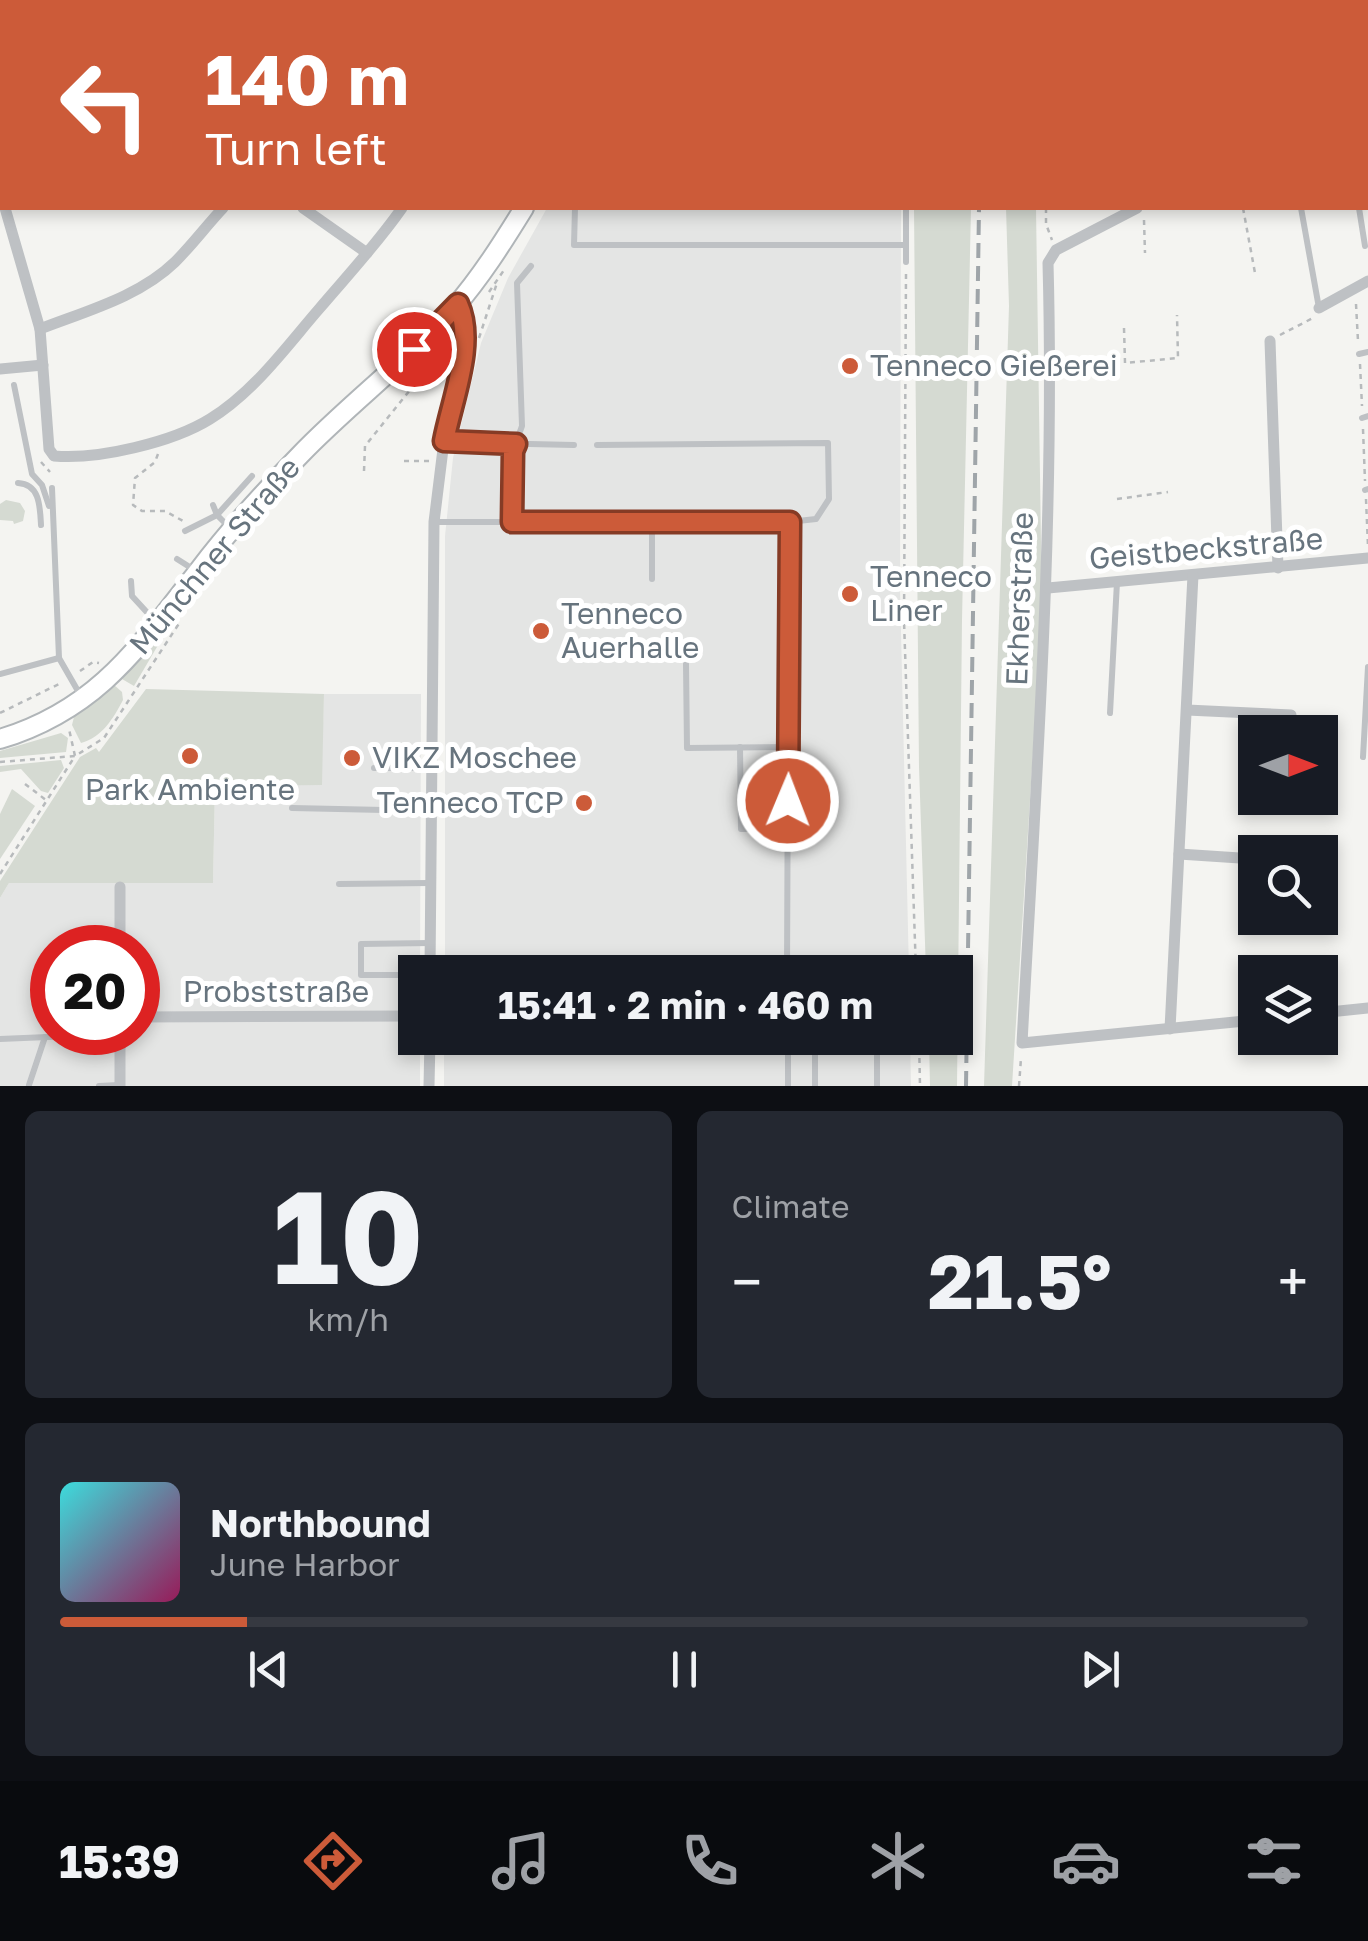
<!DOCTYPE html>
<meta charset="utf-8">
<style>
body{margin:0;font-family:"Golos Text",sans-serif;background:#242831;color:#f1f3f6;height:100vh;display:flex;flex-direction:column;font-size:38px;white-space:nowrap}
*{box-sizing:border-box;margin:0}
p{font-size:32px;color:#9ea1a6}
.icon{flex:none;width:55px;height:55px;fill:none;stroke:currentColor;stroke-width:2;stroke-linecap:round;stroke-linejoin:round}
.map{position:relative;height:1086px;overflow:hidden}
.panel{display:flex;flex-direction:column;gap:25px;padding:25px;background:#0d0f14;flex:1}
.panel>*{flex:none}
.top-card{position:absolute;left:0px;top:0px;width:1370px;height:210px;box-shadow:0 5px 15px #0003;background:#cc5b39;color:#fff;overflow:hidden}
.needle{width:65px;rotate:90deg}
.controls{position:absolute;left:1238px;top:715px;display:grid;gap:20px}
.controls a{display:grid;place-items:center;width:100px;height:100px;border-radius:0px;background:#171b24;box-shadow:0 5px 15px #0003;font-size:50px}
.speed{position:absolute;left:30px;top:925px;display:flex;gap:20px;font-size:50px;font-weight:700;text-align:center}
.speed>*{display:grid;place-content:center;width:130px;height:130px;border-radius:50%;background:#171b24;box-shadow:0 5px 15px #0003;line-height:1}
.speed .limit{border:15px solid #d22;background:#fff;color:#111}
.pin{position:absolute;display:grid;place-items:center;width:85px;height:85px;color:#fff;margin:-42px;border:5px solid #fff;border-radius:50%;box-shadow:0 2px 10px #0007}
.me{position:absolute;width:110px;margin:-55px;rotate:1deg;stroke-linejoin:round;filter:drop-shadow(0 0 8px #0008)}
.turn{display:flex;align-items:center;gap:35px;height:210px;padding:0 40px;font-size:45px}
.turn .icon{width:130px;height:130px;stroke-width:2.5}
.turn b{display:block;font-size:70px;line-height:85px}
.big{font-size:75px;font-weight:700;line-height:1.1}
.panel .widget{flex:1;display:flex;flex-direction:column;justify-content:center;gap:15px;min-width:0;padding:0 35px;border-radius:15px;background:#242831}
.panel .dial{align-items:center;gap:0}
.dial b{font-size:130px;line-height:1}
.song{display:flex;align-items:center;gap:30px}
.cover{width:120px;height:120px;border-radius:15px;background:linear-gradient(135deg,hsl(180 70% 55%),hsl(330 70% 35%))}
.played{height:10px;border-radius:5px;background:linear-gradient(90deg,#cc5b39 15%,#363941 15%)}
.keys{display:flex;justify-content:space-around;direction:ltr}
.heat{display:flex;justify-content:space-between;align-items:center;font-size:55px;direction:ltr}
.panel .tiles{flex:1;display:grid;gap:25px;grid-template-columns:1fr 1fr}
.widget:last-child{grid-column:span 2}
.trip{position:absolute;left:398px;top:955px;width:575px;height:100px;border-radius:0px;background:#171b24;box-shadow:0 5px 15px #0003;font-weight:700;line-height:100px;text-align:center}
.tabs{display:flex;height:160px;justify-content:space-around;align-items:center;background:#090b0e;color:#9ea1a6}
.tabs .icon{width:70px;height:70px}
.tabs .on{color:#cc5b39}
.tabs b{font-size:45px;color:#f1f3f6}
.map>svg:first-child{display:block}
.built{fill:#e4e5e4;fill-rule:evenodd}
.green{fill:#d5dad2}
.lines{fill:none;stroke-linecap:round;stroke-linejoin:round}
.secondary-casing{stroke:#b0b5b8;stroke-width:22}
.path{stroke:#b7babc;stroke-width:2.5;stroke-dasharray:5 5;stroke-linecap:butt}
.service{stroke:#bec1c4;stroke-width:6}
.minor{stroke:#bec1c4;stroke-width:11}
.secondary{stroke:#fff;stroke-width:18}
.rail{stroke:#9fa5a9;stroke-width:4;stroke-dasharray:15 8;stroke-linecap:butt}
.route-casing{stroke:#853b25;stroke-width:25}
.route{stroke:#cc5b39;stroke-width:18}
.poi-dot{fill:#cc5b39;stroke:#fff;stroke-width:4}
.labels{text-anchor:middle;stroke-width:10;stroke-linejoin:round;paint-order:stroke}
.poi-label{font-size:30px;fill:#67747e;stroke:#fff;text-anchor:start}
.street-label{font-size:30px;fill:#67747e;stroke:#fff}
</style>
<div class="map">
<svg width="1368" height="1086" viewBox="0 0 1368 1086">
<rect width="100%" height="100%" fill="#f4f4f1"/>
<g class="built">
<path d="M 659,0 L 903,0 L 658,2 Z"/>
<path d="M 547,208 L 901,208 L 900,589 L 909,972 L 445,972 L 445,536 L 453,458 L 481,343 L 508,278 Z"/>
<path d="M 324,694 L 421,694 L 420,972 L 415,972 L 415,1038 L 420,1038 L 420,1086 L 0,1086 L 0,898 L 9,883 L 213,883 L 215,785 L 321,785 ZM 52,948 L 138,948 L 138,1032 L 52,1032 Z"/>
<path d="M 444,1038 L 910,1038 L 911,1086 L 444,1086 Z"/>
</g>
<g class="green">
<path d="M 914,208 L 971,208 L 962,620 L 957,1086 L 930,1086 L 929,1038 L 955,1038 L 955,972 L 926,972 L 919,767 Z"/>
<path d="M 1006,208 L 1036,208 L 1042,609 L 1012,1086 L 984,1086 L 1009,306 Z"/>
<path d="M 6,500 L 20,503 L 25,511 L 23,521 L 14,524 L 13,521 L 0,520 L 0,504 Z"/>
<path d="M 161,633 L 164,635 L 134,686 L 122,679 Z"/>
<path d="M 114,685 L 122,692 L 123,700 C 113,719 102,737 81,743 L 72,725 L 74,717 Z"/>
<path d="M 146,689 L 324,694 L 322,785 L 215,786 L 213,883 L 9,883 L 0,898 L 0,881 L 80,757 L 96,748 L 99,752 Z"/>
<path d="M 61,733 L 68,738 L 66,752 L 0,758 L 0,751 Z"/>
<path d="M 61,760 L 64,768 L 48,793 L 41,791 L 21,769 L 0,772 L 0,766 Z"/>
<path d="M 12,789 L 35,806 L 0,859 L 0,814 Z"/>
</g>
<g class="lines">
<defs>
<g id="secondary">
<path d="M 632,2 L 633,0"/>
<path d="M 0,739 C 99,709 139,646 199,570 C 230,529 264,492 300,455 C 349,404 407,361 454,308 C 481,277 503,242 524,208"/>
</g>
</defs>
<use href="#secondary" class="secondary-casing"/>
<g class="path">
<path d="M 1033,0 L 1033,2"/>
<path d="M 121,2 L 123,0"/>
<path d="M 650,2 L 651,0"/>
<path d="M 1046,208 L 1046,224 L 1052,240"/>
<path d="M 1243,208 L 1255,273"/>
<path d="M 1144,220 L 1145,253"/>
<path d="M 906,274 L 904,621 L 916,972"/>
<path d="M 489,292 L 504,270"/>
<path d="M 1356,304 L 1358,341"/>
<path d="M 1124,328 L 1125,363 L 1178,358 L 1177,315"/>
<path d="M 1280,335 L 1313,318"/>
<path d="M 479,338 L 497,283"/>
<path d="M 1360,364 L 1362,406"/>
<path d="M 1363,429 L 1365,481"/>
<path d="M 158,454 L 155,462 L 135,478 L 133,505 L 142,511 L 165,511 L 183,521"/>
<path d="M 404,461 L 429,461"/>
<path d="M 41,462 L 50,472"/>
<path d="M 364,471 L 365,446 L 410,390"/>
<path d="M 1117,499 L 1168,492"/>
<path d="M 1366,499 L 1368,546"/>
<path d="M 80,671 L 93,662 L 99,663"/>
<path d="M 0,713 L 61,683"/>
<path d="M 0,762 L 75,756 L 104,738 L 180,622"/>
<path d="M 25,784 L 46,800"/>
<path d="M 0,874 L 75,756 L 69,729"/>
<path d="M 919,1038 L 920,1086"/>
<path d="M 1019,1086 L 1021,1058"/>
</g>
<g class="service">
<path d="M 232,0 L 232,2"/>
<path d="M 404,0 L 406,2"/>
<path d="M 419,0 L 421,2"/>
<path d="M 688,2 L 688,0"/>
<path d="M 908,2 L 908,0"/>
<path d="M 575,208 L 574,245 L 906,245"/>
<path d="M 1301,208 L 1319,308"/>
<path d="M 1359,208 L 1365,246"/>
<path d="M 906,262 L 906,208"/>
<path d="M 1359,354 L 1368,352"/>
<path d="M 14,385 L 32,474 L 42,485 L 49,506"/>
<path d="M 1362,418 L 1368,416"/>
<path d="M 445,442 L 574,445"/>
<path d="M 597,445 L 828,443 L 829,499 L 816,519 L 789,522 L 787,972"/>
<path d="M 18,483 C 40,484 40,507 41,525"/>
<path d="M 52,488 L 59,658 L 82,698"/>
<path d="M 1365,490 L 1368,489"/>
<path d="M 213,505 L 217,515 L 252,476"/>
<path d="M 435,522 L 789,522"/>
<path d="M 511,522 L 513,451 L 522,426 L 517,283 L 531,266"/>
<path d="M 652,524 L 652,579"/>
<path d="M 185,531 L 217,515 L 230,528"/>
<path d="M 177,559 L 196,571"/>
<path d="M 131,581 L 132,596 L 154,620"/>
<path d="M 686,664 L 687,748 L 788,747"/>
<path d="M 0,674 L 59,658"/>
<path d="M 1110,713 L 1117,582"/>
<path d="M 740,747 L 741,829 L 787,828"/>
<path d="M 1363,757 L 1368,667"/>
<path d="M 374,768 L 431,768"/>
<path d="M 292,808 L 430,811"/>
<path d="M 339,884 L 429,883"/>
<path d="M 814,972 L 875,962 L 875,972"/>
<path d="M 415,975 L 361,975 L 361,944 L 430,943"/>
<path d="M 788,1038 L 788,1086"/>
<path d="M 815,1038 L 815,1086"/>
<path d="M 877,1038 L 877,1086"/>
<path d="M 0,1039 L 119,1034"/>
<path d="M 29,1085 L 45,1037"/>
<path d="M 99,1086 L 119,1085"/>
</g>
<g class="minor">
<path d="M 176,0 L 177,2"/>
<path d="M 339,0 L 340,2"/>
<path d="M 1116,0 L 1116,2"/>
<path d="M 1295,0 L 1296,2"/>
<path d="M 68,2 L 77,0"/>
<path d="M 522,2 L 523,0"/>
<path d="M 0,21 L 2,20"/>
<path d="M 1368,90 L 1368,89"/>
<path d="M 0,148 L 2,147"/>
<path d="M 0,188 L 2,197"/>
<path d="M 5,208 L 40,329 L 49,449 L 54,456 C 98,460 173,442 210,419 C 254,392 286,347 319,309 C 347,276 377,244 402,208"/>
<path d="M 303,208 L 367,253"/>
<path d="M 1137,208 L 1056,250 L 1048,263 C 1055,524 1036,783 1022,1043 L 1255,1020"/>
<path d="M 1319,308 L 1368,281"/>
<path d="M 440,324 L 454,346 L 458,369"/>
<path d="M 40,329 C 86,311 139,297 175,262 C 192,245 207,225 223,208"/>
<path d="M 1270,341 L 1278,568"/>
<path d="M 0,369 L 43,365"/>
<path d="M 1048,588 L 1368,558"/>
<path d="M 1187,710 L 1291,715"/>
<path d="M 1179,854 L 1255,859"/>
<path d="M 120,887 L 120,948"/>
<path d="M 430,972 L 434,522 L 444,441 L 466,349 L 464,318 L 457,304"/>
<path d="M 1320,1013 L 1368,1008"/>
<path d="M 138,1017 L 415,1016"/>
<path d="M 1170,1029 L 1193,575"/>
<path d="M 120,1032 L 120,1086"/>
<path d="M 429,1086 L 430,1038"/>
</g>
<use href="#secondary" class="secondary"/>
<g class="rail">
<path d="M 972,0 L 972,2"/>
<path d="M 966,1086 L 979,208"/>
</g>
</g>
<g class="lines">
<defs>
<path id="route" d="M 414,349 L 458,304 C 476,343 452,399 444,441 L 516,444 L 513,451 L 512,522 L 790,522 L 788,801"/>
</defs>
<use href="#route" class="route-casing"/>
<use href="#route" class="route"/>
</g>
<g class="poi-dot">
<circle cx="850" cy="366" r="10"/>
<circle cx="850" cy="594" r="10"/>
<circle cx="541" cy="631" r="10"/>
<circle cx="190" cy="756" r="10"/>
<circle cx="352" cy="758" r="10"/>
<circle cx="584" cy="803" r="10"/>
</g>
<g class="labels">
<g class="poi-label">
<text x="870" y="376">Tenneco Gießerei</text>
<text x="870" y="587">Tenneco<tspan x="870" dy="34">Liner</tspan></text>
<text x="561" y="624">Tenneco<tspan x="561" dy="34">Auerhalle</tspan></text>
<text x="372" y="768">VIKZ Moschee</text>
<text x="190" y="800" text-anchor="middle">Park Ambiente</text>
<text x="564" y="813" text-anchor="end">Tenneco TCP</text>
</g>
<g class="street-label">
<text transform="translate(1206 549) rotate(-5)" y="10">Geistbeckstraße</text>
<text transform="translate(215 556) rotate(-50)" y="10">Münchner Straße</text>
<text transform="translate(1020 599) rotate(-88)" y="10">Ekherstraße</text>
<text x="276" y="1002">Probststraße</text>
</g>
</g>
</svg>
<div class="controls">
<a><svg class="needle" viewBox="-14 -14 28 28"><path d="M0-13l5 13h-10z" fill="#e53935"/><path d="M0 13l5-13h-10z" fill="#9ea1a6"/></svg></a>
<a><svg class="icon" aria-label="search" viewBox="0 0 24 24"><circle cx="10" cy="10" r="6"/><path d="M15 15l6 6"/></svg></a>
<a><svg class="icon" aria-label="layers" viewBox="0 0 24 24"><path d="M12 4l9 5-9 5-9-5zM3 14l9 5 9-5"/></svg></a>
</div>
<div class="speed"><div class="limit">20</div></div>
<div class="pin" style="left:414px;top:349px;background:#d93025"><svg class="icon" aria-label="arrive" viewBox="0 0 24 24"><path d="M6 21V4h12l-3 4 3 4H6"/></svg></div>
<svg class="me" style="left:788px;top:801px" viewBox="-20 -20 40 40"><circle r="17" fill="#cc5b39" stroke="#fff" stroke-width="3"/><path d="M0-11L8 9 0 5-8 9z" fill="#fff"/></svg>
<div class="trip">15:41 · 2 min · 460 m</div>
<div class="top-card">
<div class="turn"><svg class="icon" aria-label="left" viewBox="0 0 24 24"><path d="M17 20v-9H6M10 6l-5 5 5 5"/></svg><div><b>140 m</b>Turn left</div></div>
</div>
</div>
<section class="panel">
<div class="tiles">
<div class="widget dial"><b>10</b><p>km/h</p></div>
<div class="widget"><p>Climate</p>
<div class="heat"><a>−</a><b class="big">21.5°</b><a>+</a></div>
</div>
<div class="widget">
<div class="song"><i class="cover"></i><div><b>Northbound</b><p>June Harbor</p></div></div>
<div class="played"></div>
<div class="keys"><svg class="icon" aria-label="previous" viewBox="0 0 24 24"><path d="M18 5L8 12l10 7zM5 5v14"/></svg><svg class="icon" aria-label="pause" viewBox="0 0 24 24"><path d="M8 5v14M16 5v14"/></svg><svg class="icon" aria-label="next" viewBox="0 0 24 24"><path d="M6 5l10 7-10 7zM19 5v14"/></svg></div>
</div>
</div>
</section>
<nav class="tabs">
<b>15:39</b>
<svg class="icon on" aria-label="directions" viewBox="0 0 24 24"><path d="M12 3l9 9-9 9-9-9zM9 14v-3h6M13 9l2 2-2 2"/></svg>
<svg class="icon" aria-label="music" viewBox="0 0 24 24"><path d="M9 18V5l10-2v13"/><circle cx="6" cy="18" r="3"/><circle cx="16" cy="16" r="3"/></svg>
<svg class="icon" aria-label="phone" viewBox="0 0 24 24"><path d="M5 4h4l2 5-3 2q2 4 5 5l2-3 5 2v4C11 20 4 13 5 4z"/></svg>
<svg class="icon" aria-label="climate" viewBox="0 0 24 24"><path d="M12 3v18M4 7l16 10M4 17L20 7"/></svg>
<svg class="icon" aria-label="car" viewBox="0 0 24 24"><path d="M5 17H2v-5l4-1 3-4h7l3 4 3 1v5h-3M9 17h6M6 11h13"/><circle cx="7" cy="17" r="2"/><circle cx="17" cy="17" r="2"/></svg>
<svg class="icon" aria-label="filters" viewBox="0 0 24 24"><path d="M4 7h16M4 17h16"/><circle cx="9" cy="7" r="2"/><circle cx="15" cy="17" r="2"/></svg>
</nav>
